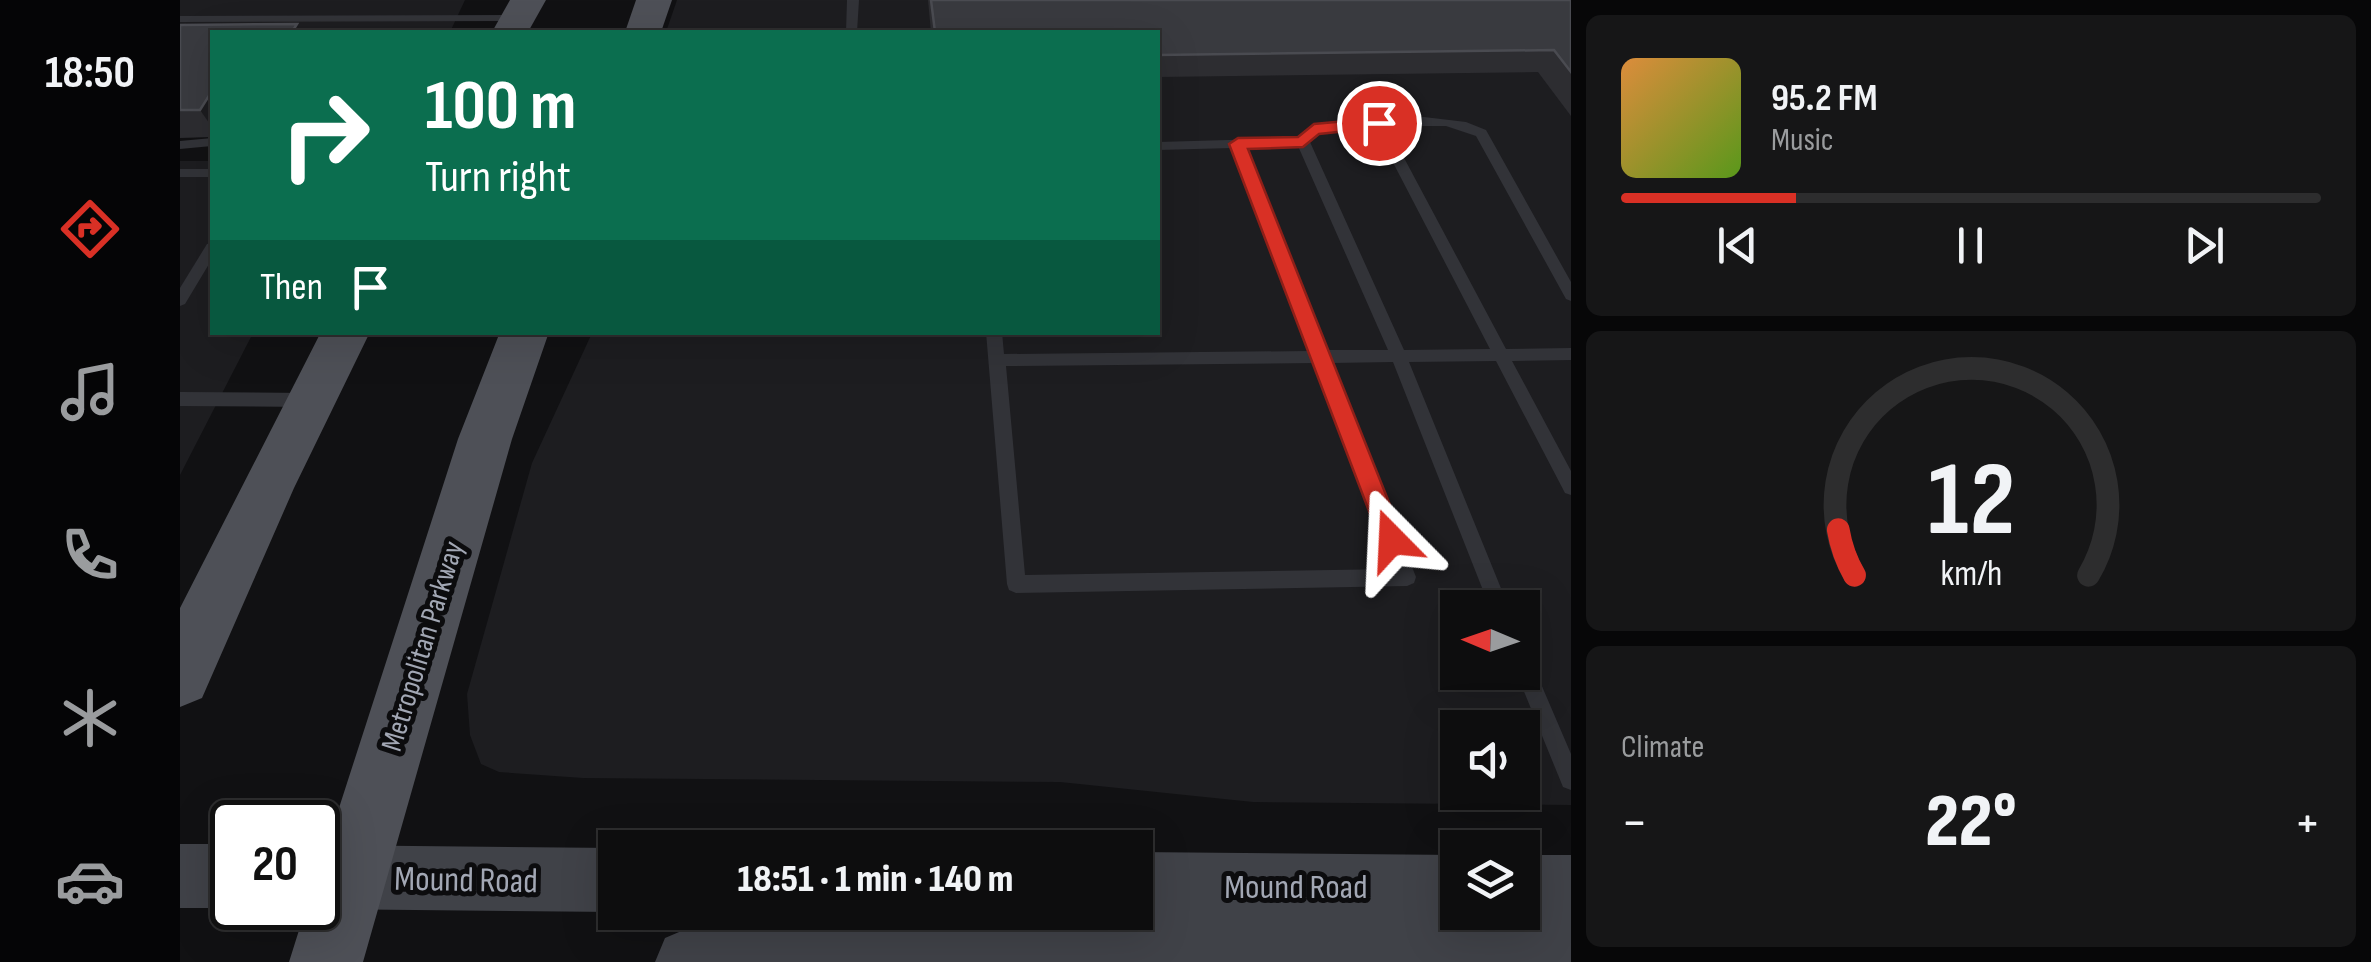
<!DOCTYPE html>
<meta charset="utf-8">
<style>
body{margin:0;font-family:"Sofia Sans Condensed",sans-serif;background:#161617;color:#f1f3f6;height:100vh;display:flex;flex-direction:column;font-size:38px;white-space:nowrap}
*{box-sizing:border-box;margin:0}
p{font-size:32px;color:#9a9c9e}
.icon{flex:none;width:55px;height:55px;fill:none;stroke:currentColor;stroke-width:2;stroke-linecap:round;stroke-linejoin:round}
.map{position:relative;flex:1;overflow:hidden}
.sheet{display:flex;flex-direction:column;gap:15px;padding:15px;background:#070708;width:800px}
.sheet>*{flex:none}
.top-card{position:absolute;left:30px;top:30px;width:950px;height:305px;border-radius:0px;box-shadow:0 10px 40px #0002,0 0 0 2px #2d2d2e;background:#0b6e4f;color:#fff;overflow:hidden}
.needle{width:65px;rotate:272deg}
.fabs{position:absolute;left:1260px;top:590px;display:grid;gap:20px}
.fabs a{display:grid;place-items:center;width:100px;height:100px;border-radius:0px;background:#0d0d0e;box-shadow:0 10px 40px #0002,0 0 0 2px #2d2d2e;font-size:50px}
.speed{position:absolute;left:30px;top:800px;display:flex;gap:20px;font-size:50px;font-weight:700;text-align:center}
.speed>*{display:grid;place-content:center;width:130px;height:130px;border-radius:50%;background:#0d0d0e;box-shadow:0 10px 40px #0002,0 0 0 2px #2d2d2e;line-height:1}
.speed .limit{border:5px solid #111;border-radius:15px;background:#fff;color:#111}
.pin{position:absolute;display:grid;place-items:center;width:85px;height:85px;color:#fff;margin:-42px;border:5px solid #fff;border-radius:50%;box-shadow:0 2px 10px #0007}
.me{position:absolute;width:110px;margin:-55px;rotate:339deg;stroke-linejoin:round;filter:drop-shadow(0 0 8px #0008)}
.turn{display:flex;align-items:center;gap:35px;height:210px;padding:0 50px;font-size:45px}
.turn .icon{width:130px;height:130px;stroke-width:2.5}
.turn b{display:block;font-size:70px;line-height:85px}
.then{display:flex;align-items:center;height:95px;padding:0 50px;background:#0003;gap:20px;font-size:38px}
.big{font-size:75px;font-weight:800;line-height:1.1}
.sheet .widget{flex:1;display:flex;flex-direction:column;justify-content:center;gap:15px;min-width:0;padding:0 35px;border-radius:15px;background:#161617}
.sheet .dial{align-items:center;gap:0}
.dial svg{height:260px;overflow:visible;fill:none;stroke:#2d2d2e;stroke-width:7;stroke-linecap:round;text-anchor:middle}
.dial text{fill:#f1f3f6;stroke:none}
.song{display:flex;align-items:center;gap:30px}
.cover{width:120px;height:120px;border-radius:15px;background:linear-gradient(135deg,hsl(30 70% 55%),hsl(90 70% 35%))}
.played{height:10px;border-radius:5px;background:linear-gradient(90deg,#d93025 25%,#2d2d2e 25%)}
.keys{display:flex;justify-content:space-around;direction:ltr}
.heat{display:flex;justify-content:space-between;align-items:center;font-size:55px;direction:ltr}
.trip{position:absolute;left:418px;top:830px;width:555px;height:100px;border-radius:0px;background:#0d0d0e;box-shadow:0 10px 40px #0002,0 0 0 2px #2d2d2e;font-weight:800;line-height:100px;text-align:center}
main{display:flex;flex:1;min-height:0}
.tab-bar{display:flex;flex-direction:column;width:180px;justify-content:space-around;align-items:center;background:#050506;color:#9a9c9e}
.tab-bar .icon{width:70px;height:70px}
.tab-bar .selected{color:#d93025}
.tab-bar b{font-size:45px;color:#f1f3f6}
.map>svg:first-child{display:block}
.built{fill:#1d1d20;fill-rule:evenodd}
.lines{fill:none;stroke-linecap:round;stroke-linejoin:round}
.service{fill:#323338;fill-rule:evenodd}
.secondary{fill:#404248;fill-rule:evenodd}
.primary{fill:#4e5057;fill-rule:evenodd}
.wall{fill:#2d2d31}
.shaded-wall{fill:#1c1c1f}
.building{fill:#393a3f;stroke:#4a4b51;stroke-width:2.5}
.route{fill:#d93025;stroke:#8d1f18;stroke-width:2.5}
.labels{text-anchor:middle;stroke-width:10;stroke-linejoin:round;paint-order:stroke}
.street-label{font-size:30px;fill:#a2a7b4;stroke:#0c0c0e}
.near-street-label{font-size:35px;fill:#a2a7b4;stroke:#0c0c0e}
</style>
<main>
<nav class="tab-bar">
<b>18:50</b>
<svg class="icon selected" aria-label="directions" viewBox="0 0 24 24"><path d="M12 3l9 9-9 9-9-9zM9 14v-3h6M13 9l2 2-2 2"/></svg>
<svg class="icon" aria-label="music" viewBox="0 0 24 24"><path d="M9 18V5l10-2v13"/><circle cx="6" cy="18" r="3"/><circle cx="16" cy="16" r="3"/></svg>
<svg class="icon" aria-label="phone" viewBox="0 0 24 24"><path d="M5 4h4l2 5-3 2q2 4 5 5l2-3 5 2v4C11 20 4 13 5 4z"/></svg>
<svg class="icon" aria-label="climate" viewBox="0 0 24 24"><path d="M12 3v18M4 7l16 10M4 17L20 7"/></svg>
<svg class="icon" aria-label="car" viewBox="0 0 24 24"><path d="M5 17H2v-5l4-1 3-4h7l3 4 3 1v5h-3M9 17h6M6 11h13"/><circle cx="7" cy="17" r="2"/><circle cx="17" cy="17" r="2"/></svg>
</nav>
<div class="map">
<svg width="1391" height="962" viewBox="0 0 1391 962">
<rect width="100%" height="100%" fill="#111113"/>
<g class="built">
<path d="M 0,0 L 285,0 L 270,32 L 32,32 L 0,45 Z"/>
<path d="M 497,0 L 1391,0 L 1391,805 L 1073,802 L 880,782 L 403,778 L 319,772 L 301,764 L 290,735 L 287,694 L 352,463 L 412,333 L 978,332 L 978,32 L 486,32 ZM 1278,608 L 1342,608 L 1342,672 L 1278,672 ZM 1278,728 L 1342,728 L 1342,792 L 1278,792 Z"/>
<path d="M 0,161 L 32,161 L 32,332 L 73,333 L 0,475 Z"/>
</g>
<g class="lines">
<g class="service">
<path d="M 667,0 L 679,0 L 677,32 L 666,32 Z"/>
<path d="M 0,16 L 338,15 L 344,18 L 338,21 L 0,22 Z"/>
<path d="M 1244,117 L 1286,122 L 1306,130 L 1391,282 L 1391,301 L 1386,299 L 1296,136 L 1266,126 L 1207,126 L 1326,349 L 1391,348 L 1391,360 L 1332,361 L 1391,471 L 1391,495 L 1385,493 L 1316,361 L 1229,362 L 1329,608 L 1310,608 L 1213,362 L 1151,363 L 1236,577 L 1234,583 L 1227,586 L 836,593 L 829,590 L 827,584 L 806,332 L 822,332 L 824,354 L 1130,351 L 1052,148 L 978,150 L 978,142 L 1119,138 L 1134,125 ZM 1194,126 L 1310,349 L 1224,350 L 1130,142 L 1138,133 ZM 1118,146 L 1208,350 L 1146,350 L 1065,148 ZM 1135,363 L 1214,569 L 845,575 L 826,366 Z"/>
<path d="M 32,138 L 32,146 L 0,149 L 0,141 Z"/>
<rect x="0" y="169" width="32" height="8"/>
<path d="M 32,243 L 32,259 L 5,304 L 0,306 L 0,288 L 27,244 Z"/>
<path d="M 0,392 L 129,393 L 137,400 L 129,407 L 0,406 Z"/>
<path d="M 1342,654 L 1349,656 L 1391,754 L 1391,790 L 1383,787 L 1336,672 L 1342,672 Z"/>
</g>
<g class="secondary">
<path d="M 0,844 L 52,844 L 54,908 L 0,908 Z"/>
<path d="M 138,845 L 435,848 L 435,912 L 138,909 L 133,908 L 138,908 Z"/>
<path d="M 955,852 L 1278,855 L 1278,912 L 1298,912 L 1286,917 L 1334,917 L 1322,912 L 1342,912 L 1342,855 L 1391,855 L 1391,962 L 475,962 L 485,938 L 525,921 L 973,918 L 943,912 L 955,912 Z"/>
</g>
<g class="primary">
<path d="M 330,0 L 366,0 L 348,32 L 312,32 Z"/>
<path d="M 456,0 L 492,0 L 481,32 L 445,32 Z"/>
<path d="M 141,332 L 190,332 L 114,488 L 22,698 L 0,707 L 0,608 Z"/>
<path d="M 320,332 L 369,332 L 332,439 L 183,962 L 109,962 L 126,908 L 138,908 L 138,873 L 278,439 Z"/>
</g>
</g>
<g class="wall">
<path d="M 748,0 L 1391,0 L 1391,116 L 1358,72 L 978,77 L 978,32 L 751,32 Z"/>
<path d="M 0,25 L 32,32 L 32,137 L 0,138 Z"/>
</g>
<g class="shaded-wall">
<path d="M 117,24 L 122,32 L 112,32 Z"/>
<path d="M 32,91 L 32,127 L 20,110 Z"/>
</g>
<g class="building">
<path d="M 751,0 L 1391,0 L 1391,72 L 1374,50 L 978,55 L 978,32 L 755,32 Z"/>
<path d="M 117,24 L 112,32 L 32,32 L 32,91 L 20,110 L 0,110 L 0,25 Z"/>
</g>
<path class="route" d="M 1199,118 L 1205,119 L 1205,127 L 1139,134 L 1123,147 L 1068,149 L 1224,540 L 1212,551 L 1200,540 L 1049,144 L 1058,138 L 1118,137 L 1134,124 Z"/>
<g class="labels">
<g class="street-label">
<text transform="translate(242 646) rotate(-73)" y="10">Metropolitan Parkway</text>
</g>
<g class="near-street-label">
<text transform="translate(286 879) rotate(1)" y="12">Mound Road</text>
<text x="1116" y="898">Mound Road</text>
</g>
</g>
</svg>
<div class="fabs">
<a><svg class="needle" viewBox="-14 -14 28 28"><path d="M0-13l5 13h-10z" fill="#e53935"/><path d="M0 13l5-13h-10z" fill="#9a9c9e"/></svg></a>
<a><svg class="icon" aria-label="sound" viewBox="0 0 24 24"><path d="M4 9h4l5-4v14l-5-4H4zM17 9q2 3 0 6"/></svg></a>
<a><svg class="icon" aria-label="layers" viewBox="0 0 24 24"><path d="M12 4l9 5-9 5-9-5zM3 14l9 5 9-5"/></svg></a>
</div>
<div class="speed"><div class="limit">20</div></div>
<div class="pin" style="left:1199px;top:123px;background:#d93025"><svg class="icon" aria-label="arrive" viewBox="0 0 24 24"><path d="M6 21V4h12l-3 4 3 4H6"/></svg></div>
<svg class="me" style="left:1212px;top:540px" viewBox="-20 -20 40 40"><path d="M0-17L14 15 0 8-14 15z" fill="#d93025" stroke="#fff" stroke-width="4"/></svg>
<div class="trip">18:51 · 1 min · 140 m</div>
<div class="top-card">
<div class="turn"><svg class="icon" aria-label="right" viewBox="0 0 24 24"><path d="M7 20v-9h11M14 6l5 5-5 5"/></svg><div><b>100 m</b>Turn right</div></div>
<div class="then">Then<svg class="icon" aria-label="arrive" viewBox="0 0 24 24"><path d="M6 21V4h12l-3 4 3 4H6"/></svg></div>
</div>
</div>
<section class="sheet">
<div class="widget">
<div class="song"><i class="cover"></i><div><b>95.2 FM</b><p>Music</p></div></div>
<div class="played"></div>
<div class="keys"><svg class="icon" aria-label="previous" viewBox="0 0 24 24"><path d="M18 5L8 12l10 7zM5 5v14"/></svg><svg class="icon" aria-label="pause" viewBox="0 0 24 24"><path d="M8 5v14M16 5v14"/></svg><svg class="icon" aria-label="next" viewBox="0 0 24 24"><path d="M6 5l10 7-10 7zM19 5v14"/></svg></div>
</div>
<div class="widget dial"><svg viewBox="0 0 100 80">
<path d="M14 69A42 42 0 1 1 86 69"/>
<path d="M14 69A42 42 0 0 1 9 55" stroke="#d93025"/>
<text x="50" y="56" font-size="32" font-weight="700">12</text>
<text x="50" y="72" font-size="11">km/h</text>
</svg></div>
<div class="widget"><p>Climate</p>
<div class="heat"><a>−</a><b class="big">22°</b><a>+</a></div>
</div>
</section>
</main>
